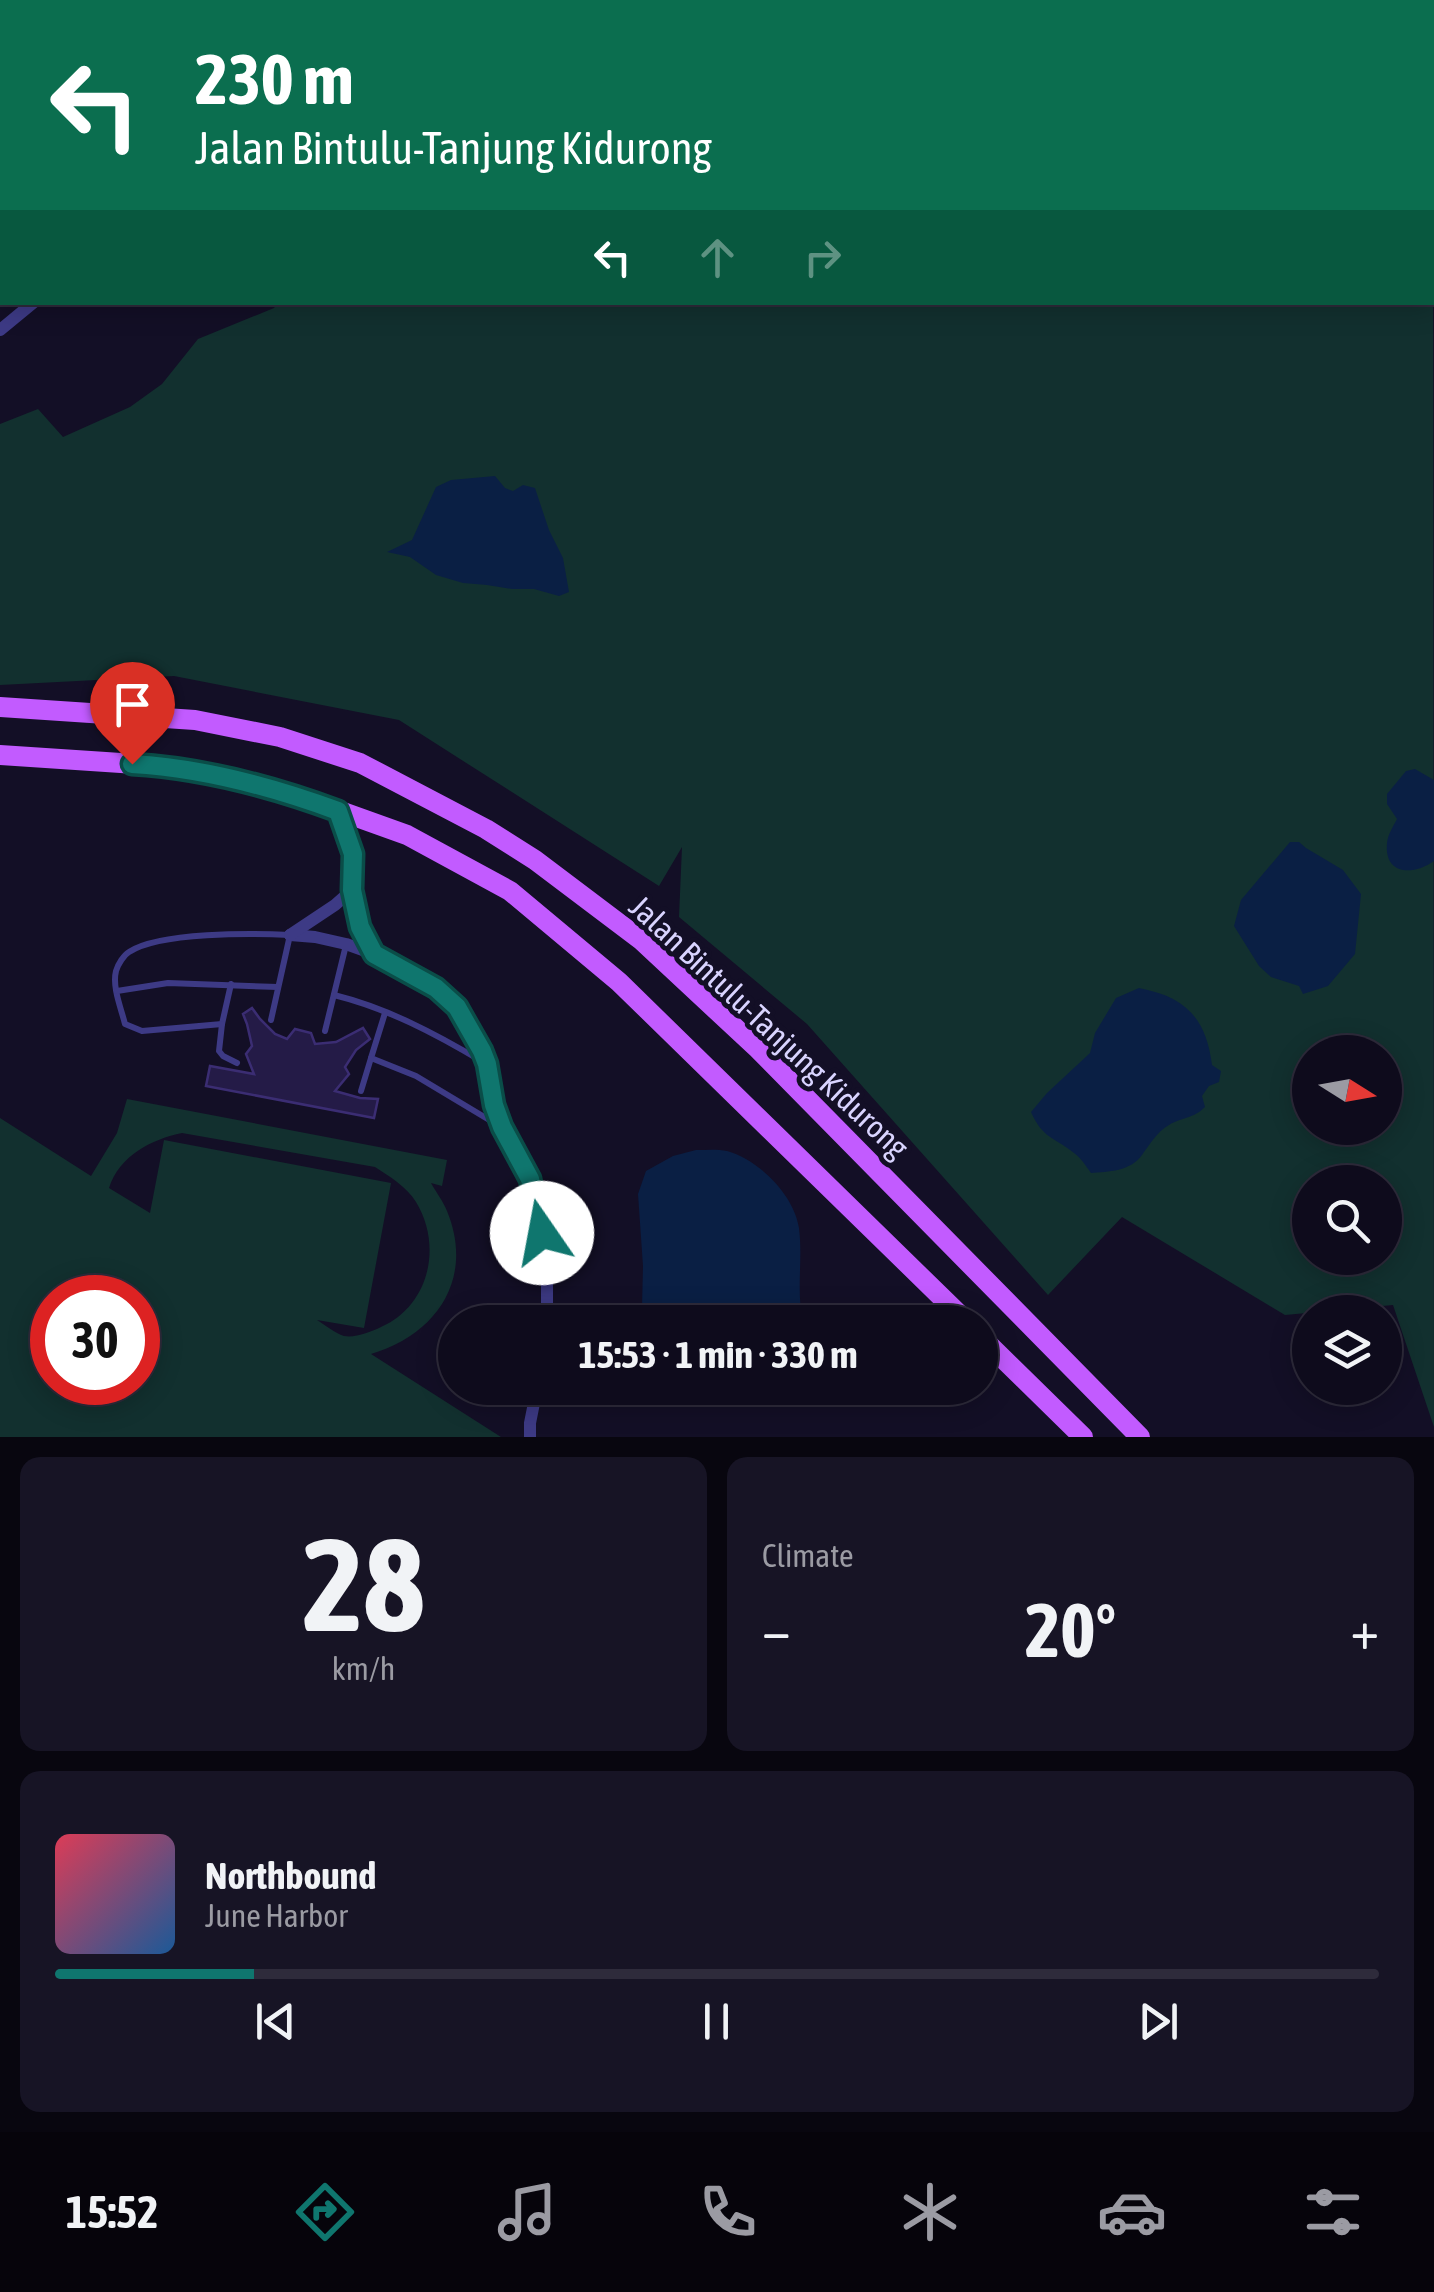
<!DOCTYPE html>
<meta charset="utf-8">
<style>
body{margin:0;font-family:"Asap Condensed",sans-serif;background:#171425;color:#f1f3f6;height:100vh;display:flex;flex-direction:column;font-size:38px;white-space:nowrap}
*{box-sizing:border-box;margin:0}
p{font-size:32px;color:#9b9ba3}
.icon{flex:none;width:55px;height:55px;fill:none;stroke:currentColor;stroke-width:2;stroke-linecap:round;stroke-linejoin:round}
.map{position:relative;height:1437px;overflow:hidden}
.drawer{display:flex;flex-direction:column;gap:20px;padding:20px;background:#08060f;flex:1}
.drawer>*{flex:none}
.top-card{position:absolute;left:0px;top:0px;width:1435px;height:305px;box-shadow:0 5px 25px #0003,0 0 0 2px #2e2b3b;background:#0b6e4f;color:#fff;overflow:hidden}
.needle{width:65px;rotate:101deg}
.tools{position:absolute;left:1292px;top:1035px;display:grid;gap:20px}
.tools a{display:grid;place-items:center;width:110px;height:110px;border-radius:50%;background:#0e0b1c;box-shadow:0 5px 25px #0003,0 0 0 2px #2e2b3b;font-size:50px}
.speed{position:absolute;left:30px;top:1275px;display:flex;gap:20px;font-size:50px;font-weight:700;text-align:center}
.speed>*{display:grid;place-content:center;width:130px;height:130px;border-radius:50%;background:#0e0b1c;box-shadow:0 5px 25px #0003,0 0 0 2px #2e2b3b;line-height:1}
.speed .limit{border:15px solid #d22;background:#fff;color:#111}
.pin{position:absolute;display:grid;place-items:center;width:85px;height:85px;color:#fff;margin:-102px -42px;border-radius:50% 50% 50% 0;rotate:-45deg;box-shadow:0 0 10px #0007}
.pin .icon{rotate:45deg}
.me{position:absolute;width:110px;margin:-55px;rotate:348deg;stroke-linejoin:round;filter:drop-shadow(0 0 8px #0008)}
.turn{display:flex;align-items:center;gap:35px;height:210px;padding:0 30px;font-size:45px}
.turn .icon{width:130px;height:130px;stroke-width:2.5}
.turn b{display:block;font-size:70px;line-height:85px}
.lanes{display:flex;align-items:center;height:95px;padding:0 30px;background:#0003;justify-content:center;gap:50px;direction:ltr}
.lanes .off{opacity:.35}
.big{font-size:75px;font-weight:700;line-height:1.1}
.drawer .widget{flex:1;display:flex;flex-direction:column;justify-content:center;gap:15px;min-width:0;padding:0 35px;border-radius:20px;background:#171425}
.drawer .dial{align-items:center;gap:0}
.dial b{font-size:130px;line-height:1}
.song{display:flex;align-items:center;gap:30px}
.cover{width:120px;height:120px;border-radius:15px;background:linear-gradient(135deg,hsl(350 70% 55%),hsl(210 70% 35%))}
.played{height:10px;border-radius:5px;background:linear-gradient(90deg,#0f766e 15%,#2e2b3b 15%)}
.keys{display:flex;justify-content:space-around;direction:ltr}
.heat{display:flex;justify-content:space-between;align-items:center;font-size:55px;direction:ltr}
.drawer .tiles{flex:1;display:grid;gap:20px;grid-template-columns:1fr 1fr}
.widget:last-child{grid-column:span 2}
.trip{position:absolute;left:438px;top:1305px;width:560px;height:100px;border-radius:50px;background:#0e0b1c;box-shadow:0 5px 25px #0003,0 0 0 2px #2e2b3b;font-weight:700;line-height:100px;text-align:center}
.tab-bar{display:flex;height:160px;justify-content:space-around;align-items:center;background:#06040b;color:#9b9ba3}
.tab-bar .icon{width:70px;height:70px}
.tab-bar .current{color:#0f766e}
.tab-bar b{font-size:45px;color:#f1f3f6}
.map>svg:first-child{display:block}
.green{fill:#12302f;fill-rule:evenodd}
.water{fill:#0a1f44}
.building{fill:#241b47;stroke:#3b2d73;stroke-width:2.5}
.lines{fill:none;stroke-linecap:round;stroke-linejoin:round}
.service{stroke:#3d3a85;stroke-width:6}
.minor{stroke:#3d3a85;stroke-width:12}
.tertiary{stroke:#3d3a85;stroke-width:15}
.primary{stroke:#c25bff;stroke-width:20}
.route-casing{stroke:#0a4d48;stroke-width:25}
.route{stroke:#0f766e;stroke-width:18}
.labels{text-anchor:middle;stroke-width:10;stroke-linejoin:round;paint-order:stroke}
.street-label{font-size:32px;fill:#d9d4ff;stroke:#130f26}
</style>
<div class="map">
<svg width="1434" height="1437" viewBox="0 0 1434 1437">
<rect width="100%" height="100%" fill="#130f26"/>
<g class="green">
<path d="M 267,0 L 1280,0 L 1289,2 L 267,2 Z"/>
<path d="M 1433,74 L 1434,1427 L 1393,1305 L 1285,1315 L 1122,1217 L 1048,1295 L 807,1024 L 679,917 L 682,847 L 659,886 L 399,720 L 174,676 L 0,685 L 0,424 L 38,409 L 63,437 L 130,407 L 162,384 L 198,339 L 274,308 L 278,303 L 1432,302 ZM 1310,1052 L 1385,1052 L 1385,1128 L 1310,1128 ZM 1310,1182 L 1385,1182 L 1385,1258 L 1310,1258 Z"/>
<path d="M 127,1099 L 447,1160 L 442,1186 L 431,1183 C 436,1192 443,1201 447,1211 C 475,1279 436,1335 371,1354 L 501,1437 L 0,1437 L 0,1118 L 91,1176 L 117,1133 ZM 182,1133 L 375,1167 C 389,1176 407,1187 416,1202 C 443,1246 429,1306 381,1327 C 371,1332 355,1338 344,1336 C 335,1333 325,1325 317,1320 L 364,1328 L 391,1183 L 164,1140 L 150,1213 L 109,1188 C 119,1156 152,1139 182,1133 ZM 52,1298 L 138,1298 L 138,1382 L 52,1382 Z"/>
</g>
<g class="water">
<path d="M 495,476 L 505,488 L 513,491 L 523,485 L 535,488 L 549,530 L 563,558 L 569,592 L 559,596 L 534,589 L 512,589 L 487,585 L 463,583 L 436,575 L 410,557 L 387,552 L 412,540 L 436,487 L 451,480 Z"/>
<path d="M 1415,769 L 1434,780 L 1434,861 C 1413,876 1384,875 1387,843 C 1388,834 1393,827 1397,819 L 1387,804 L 1387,794 L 1406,771 Z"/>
<path d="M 1290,842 L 1299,842 L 1306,848 L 1343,870 L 1361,894 L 1355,954 L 1328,986 L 1303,994 L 1299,986 L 1271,977 L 1259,966 L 1234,926 L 1241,900 Z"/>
<path d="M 1139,988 C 1186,997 1206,1018 1212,1065 L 1221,1071 L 1219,1082 L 1209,1086 L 1202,1096 L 1205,1107 C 1193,1119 1182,1117 1169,1125 C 1157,1132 1150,1144 1142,1155 C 1131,1171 1108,1172 1091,1173 C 1086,1166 1081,1158 1074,1153 C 1053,1136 1043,1139 1031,1112 L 1047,1093 L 1090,1053 L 1095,1033 L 1116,998 Z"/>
<path d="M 696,1150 C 706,1150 718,1149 727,1151 C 759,1160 794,1195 799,1228 C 803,1260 796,1291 803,1322 L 651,1322 L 642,1308 L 643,1266 L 638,1194 L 646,1171 L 673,1156 Z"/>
</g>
<path class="building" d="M 252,1008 L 260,1019 L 275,1034 L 287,1039 L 295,1029 L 311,1033 L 315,1044 L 336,1042 L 363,1028 L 370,1039 L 356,1050 L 345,1067 L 349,1074 L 335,1091 L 360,1098 L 378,1099 L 374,1118 L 206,1086 L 210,1066 L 254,1074 L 246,1054 L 252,1046 L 247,1024 L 243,1014 Z"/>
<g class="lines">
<g class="service">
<path d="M 0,255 L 0,285"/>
<path d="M 231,984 L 222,1024 L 142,1031 L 125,1024 C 121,1008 112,987 116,971 C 118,964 124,955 129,952 C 159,932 253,933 290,935 L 271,1020"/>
<path d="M 117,991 L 168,983 L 278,987"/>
<path d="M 334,995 C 387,1008 436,1034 483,1062"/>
<path d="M 385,1013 L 371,1058 L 416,1076 L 501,1127"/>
<path d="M 222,1024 L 219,1051 L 223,1056 L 237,1063"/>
<path d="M 325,1031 L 346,945"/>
<path d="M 361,1091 L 371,1058"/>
</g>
<g class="minor">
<path d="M 140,0 L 141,2"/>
<path d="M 0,330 L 34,302"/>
<path d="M 339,811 L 353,854 L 352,890 L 360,927 L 374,954"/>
<path d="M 290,935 L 315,937 L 346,944 L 374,954 L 436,988 L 457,1007 L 482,1051 L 487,1064 L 493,1105 L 502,1127 L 530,1179 L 547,1260 L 547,1322"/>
<path d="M 290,935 L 335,905 L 352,890"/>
<path d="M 530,1437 L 530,1423 L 537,1388"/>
</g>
<g class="tertiary">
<path d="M 1394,0 L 1397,2"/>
<path d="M 1432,33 L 1434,35"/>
</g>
<g class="primary">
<path d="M 0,707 L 195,720 L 280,737 L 360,763 L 486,829 L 535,860 L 641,940 L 758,1049 L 1140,1437"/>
<path d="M 0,755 L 166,766 L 287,792 L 407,835 L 510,891 L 619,982 L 967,1322"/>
<path d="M 980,1336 L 1083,1437"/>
</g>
</g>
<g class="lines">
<defs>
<path id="route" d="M 132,764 C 203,768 273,787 338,811 L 353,854 L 352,890 L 360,927 L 374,954 L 436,988 L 457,1007 L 482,1051 L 487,1064 L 494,1105 L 502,1127 L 530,1179 L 542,1233"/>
</defs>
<use href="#route" class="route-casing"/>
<use href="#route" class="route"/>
</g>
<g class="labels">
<g class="street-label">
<text transform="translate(769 1027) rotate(43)" y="11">Jalan Bintulu-Tanjung Kidurong</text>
</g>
</g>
</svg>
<div class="tools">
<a><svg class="needle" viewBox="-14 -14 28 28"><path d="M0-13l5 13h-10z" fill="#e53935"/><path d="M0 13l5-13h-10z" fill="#9b9ba3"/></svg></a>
<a><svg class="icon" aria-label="search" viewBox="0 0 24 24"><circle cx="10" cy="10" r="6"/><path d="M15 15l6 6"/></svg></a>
<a><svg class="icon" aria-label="layers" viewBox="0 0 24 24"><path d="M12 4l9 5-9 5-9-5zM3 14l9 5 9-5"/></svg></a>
</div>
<div class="speed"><div class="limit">30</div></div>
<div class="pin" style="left:132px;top:764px;background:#d93025"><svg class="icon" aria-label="arrive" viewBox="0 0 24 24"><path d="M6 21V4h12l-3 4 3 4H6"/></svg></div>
<svg class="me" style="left:542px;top:1233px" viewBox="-20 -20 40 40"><circle r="19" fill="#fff"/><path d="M0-13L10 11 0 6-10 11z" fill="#0f766e"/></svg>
<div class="trip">15:53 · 1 min · 330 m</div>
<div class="top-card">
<div class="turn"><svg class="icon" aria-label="left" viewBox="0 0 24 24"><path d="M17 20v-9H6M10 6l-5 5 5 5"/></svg><div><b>230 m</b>Jalan Bintulu-Tanjung Kidurong</div></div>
<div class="lanes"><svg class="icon" aria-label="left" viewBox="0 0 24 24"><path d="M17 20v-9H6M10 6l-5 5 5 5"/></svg><svg class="icon off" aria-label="ahead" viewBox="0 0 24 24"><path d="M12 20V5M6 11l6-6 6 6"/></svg><svg class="icon off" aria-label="right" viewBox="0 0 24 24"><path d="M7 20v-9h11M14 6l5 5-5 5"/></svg></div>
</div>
</div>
<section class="drawer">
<div class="tiles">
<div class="widget dial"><b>28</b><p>km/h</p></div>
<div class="widget"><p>Climate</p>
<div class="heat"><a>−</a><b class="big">20°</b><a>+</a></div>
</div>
<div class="widget">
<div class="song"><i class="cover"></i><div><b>Northbound</b><p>June Harbor</p></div></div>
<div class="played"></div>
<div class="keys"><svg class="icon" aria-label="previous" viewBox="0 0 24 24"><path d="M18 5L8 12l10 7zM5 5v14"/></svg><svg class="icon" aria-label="pause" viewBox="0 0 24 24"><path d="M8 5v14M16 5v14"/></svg><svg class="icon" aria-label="next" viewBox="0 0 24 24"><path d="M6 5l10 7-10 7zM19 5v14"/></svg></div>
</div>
</div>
</section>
<nav class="tab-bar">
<b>15:52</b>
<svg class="icon current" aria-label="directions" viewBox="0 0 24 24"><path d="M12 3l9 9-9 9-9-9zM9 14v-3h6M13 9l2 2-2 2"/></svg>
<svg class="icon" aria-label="music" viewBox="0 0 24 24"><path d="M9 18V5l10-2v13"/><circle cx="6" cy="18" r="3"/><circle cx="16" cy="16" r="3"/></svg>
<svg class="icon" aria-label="phone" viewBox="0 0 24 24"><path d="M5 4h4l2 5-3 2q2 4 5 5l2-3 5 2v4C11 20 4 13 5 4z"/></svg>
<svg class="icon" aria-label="climate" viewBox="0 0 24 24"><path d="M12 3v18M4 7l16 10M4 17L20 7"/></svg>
<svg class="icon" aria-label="car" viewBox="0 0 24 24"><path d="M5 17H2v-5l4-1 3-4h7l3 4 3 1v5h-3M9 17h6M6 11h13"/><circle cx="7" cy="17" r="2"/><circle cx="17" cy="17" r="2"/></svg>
<svg class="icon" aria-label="filters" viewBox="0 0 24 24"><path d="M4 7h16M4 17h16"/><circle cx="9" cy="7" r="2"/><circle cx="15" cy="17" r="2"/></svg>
</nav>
